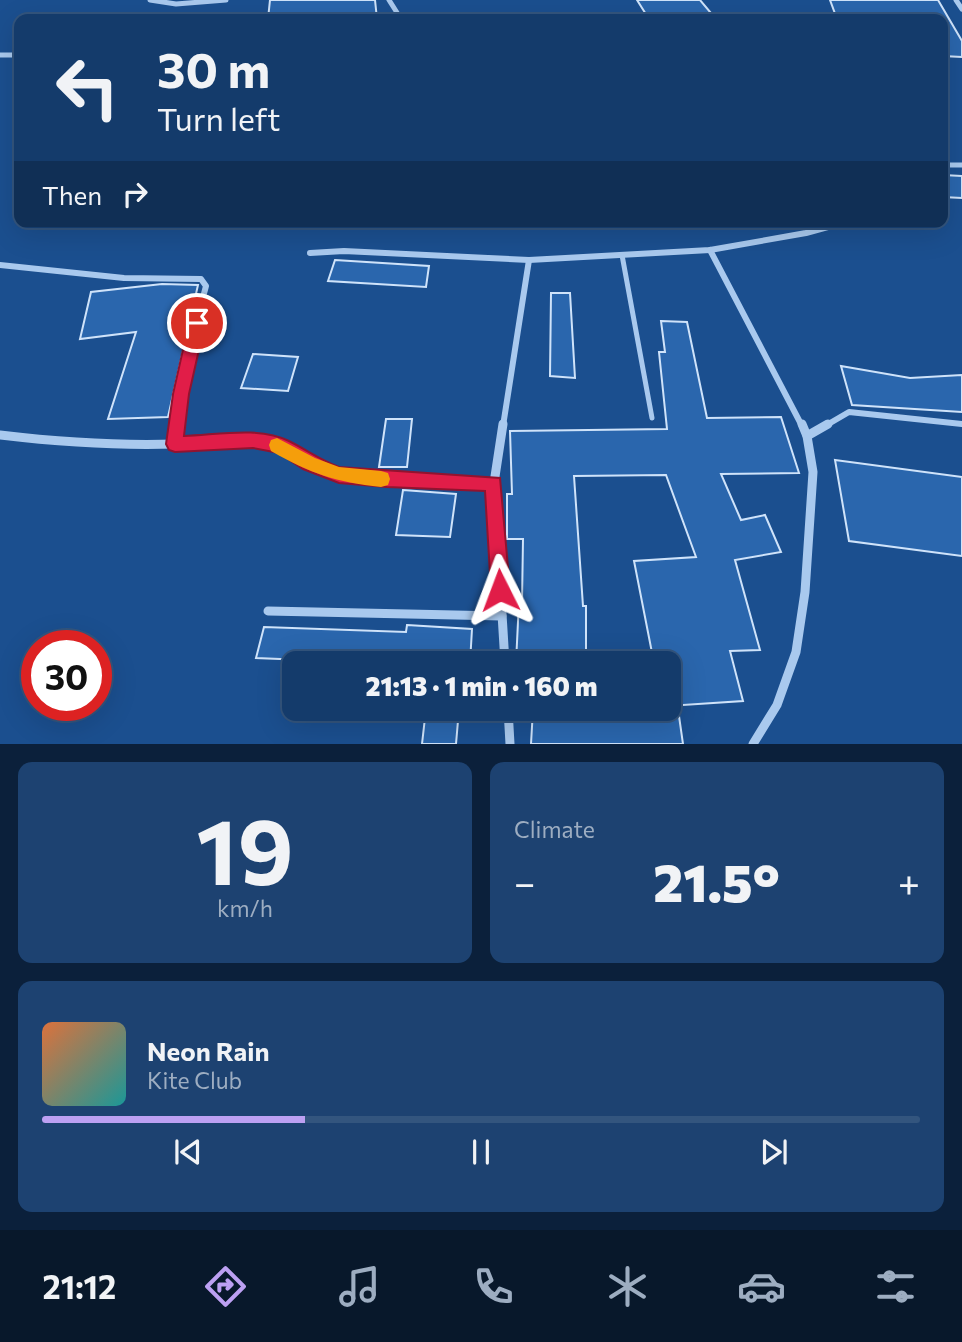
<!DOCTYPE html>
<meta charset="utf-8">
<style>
body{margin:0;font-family:Commissioner,sans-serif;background:#1d4271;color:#f1f3f6;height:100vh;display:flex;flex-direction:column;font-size:26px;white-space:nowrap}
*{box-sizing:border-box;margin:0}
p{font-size:23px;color:#9dadc1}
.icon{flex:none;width:38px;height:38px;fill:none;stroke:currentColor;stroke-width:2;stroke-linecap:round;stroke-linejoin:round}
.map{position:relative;height:744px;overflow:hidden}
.panel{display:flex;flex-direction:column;gap:18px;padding:18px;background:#0b203b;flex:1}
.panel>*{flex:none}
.top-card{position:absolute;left:14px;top:14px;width:934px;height:214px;border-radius:14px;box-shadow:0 7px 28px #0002,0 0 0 2px #33557e;background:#143b6b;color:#f1f3f6;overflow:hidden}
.speed{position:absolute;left:21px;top:630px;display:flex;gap:14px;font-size:35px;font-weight:700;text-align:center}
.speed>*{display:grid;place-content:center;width:91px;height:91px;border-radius:50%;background:#143b6b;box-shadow:0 7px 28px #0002,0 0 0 2px #33557e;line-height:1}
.speed .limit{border:10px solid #d22;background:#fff;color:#111}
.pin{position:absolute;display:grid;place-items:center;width:60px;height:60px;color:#fff;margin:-30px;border:4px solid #fff;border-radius:50%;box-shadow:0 2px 7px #0007}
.me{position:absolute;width:77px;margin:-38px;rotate:357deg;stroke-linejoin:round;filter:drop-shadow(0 0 5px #0008)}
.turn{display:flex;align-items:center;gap:24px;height:147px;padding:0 28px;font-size:32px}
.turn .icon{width:91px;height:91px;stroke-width:2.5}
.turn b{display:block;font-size:49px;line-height:60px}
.then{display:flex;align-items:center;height:66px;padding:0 28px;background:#0003;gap:14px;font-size:26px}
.big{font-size:52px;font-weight:800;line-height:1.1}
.panel .card{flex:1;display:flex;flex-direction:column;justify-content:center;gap:10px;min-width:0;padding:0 24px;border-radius:14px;background:#1d4271}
.panel .dial{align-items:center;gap:0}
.dial b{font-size:91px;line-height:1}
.song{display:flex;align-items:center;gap:21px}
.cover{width:84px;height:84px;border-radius:10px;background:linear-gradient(135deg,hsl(20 70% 55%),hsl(180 70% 35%))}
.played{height:7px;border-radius:4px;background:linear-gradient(90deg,#bca0f2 30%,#33557e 30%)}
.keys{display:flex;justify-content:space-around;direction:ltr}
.heat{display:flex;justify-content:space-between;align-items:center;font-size:38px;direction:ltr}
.panel .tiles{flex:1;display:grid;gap:18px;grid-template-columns:1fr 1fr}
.card:last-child{grid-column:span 2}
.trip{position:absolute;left:282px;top:651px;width:399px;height:70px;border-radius:14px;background:#143b6b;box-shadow:0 7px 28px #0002,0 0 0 2px #33557e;font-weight:800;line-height:70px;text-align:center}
.tabs{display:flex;height:112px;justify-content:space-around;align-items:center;background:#08182b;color:#9dadc1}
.tabs .icon{width:49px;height:49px}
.tabs .active{color:#bca0f2}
.tabs b{font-size:32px;color:#f1f3f6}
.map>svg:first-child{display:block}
.building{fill:#2a66ad;stroke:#cfe3fa;stroke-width:2}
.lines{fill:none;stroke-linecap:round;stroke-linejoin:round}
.service{stroke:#a9c9ee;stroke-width:5}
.minor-far2{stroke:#a9c9ee;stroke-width:5}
.minor-far1{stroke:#a9c9ee;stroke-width:6}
.minor{stroke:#a9c9ee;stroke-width:9}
.route{fill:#e11d48;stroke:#92132f;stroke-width:2}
.slow{fill:#f59e0b}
</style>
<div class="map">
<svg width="962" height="744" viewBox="0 0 962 744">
<rect width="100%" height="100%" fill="#1b4f8f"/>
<g class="building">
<path d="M 270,0 L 375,0 L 377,19 L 268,19 Z"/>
<path d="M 637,0 L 700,0 L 716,19 L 649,19 Z"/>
<path d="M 830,0 L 938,0 L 962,41 L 962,57 L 943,56 L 943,19 L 837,19 Z"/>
<path d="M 943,175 L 962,176 L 962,198 L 943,197 Z"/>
<path d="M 335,260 L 429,266 L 426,287 L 328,281 Z"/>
<path d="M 162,284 L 198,285 L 168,417 L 108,419 L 136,332 L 80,339 L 91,292 Z"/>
<path d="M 551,293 L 570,293 L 575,378 L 550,376 Z"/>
<path d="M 661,321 L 687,322 L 707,418 L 781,417 L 799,473 L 721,474 L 741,520 L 765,515 L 781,552 L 735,560 L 760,650 L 730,651 L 743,701 L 668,706 L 668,663 L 654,663 L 634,561 L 696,557 L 666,475 L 574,476 L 583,606 L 586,606 L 586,663 L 516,663 L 519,601 L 522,602 L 523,539 L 507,539 L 507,494 L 512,494 L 510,431 L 667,429 L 659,352 L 665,352 Z"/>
<path d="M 253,354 L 298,357 L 288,391 L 241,388 Z"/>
<path d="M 841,366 L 910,378 L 962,375 L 962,412 L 852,405 Z"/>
<path d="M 386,419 L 412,419 L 407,467 L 379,467 Z"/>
<path d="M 835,460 L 962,477 L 962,556 L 849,541 Z"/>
<path d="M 403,490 L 456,494 L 450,537 L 396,535 Z"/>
<path d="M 407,625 L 472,629 L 470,663 L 378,663 L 256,658 L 264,627 L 406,632 Z"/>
<path d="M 426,709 L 459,709 L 456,744 L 422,744 Z"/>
<path d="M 533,709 L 678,709 L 683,744 L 531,744 Z"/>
</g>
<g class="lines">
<path class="service" d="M 622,255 L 652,418"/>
<g class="minor-far2">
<path d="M 150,0 L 176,4 L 226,0"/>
<path d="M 389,0 L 401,19"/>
<path d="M 956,0 L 962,9"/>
<path d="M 0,55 L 19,55"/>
<path d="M 943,165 L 962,165"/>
</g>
<g class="minor-far1">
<path d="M 710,250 L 802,426"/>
<path d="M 310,253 L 344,251 L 529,260 L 710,250 L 806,233 L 846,222"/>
<path d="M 0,265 L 124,278 L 201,279 L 206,286 L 190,346 L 178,426"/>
<path d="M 503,426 L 529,260"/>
<path d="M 825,426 L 849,412 L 962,424"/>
</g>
<g class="minor">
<path d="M 503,424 L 494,483 L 505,663"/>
<path d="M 0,435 C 59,442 117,446 176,444 C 201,443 226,439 251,440 C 285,441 307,468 339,475 C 388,486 444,482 494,483"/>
<path d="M 807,436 L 828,424"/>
<path d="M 175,444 L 178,424"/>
<path d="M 268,611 L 502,616"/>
<path d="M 508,709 L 510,744"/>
<path d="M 753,744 L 777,705 L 796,652 L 805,592 L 813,472 L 807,436 L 802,424"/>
</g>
</g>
<path class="route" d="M 197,317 L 205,323 L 189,394 L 184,436 C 217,435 259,426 289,441 C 307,450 320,460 339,467 L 500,478 L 510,590 L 507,597 L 500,599 L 493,597 L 491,590 L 485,491 L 387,487 L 339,483 L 303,469 L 279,453 L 253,448 L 175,452 L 169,450 L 166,444 L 173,394 L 189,323 Z"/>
<path class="slow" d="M 277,438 L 315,458 L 339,467 L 381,471 L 388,473 L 390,479 L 388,485 L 381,487 C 335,482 312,474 271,451 L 269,445 L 271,440 Z"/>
</svg>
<div class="speed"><div class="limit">30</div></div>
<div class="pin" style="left:197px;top:323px;background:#d93025"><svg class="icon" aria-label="arrive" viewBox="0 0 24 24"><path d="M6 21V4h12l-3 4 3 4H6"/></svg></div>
<svg class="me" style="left:500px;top:590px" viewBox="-20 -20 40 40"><path d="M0-17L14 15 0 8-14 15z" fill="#e11d48" stroke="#fff" stroke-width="4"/></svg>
<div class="trip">21:13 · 1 min · 160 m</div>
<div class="top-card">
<div class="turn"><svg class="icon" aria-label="left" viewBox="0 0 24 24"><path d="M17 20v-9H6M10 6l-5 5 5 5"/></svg><div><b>30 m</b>Turn left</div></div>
<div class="then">Then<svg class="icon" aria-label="right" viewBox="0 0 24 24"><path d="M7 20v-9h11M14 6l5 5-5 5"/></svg></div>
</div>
</div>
<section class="panel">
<div class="tiles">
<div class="card dial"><b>19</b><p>km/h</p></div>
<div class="card"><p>Climate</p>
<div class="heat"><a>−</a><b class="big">21.5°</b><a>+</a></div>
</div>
<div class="card">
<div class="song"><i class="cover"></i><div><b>Neon Rain</b><p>Kite Club</p></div></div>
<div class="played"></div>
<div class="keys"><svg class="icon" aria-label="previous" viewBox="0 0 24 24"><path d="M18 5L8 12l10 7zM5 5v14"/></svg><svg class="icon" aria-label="pause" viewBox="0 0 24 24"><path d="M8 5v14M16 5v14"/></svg><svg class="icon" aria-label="next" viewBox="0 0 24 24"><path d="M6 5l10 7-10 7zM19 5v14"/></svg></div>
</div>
</div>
</section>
<nav class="tabs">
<b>21:12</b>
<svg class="icon active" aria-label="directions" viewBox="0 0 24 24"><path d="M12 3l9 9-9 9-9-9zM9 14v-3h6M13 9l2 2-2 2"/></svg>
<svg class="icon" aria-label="music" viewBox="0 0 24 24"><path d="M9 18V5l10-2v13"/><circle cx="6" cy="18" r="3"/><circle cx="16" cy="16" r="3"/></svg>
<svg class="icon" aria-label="phone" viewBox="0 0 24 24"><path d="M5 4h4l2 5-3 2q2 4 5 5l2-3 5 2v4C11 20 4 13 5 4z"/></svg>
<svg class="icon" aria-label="climate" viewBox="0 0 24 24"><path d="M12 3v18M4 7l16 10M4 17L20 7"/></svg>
<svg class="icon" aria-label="car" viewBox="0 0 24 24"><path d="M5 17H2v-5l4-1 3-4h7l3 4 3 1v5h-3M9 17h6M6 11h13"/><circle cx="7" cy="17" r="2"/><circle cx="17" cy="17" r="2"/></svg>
<svg class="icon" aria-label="filters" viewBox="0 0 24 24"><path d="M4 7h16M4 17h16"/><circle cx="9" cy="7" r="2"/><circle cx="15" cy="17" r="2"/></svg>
</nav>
